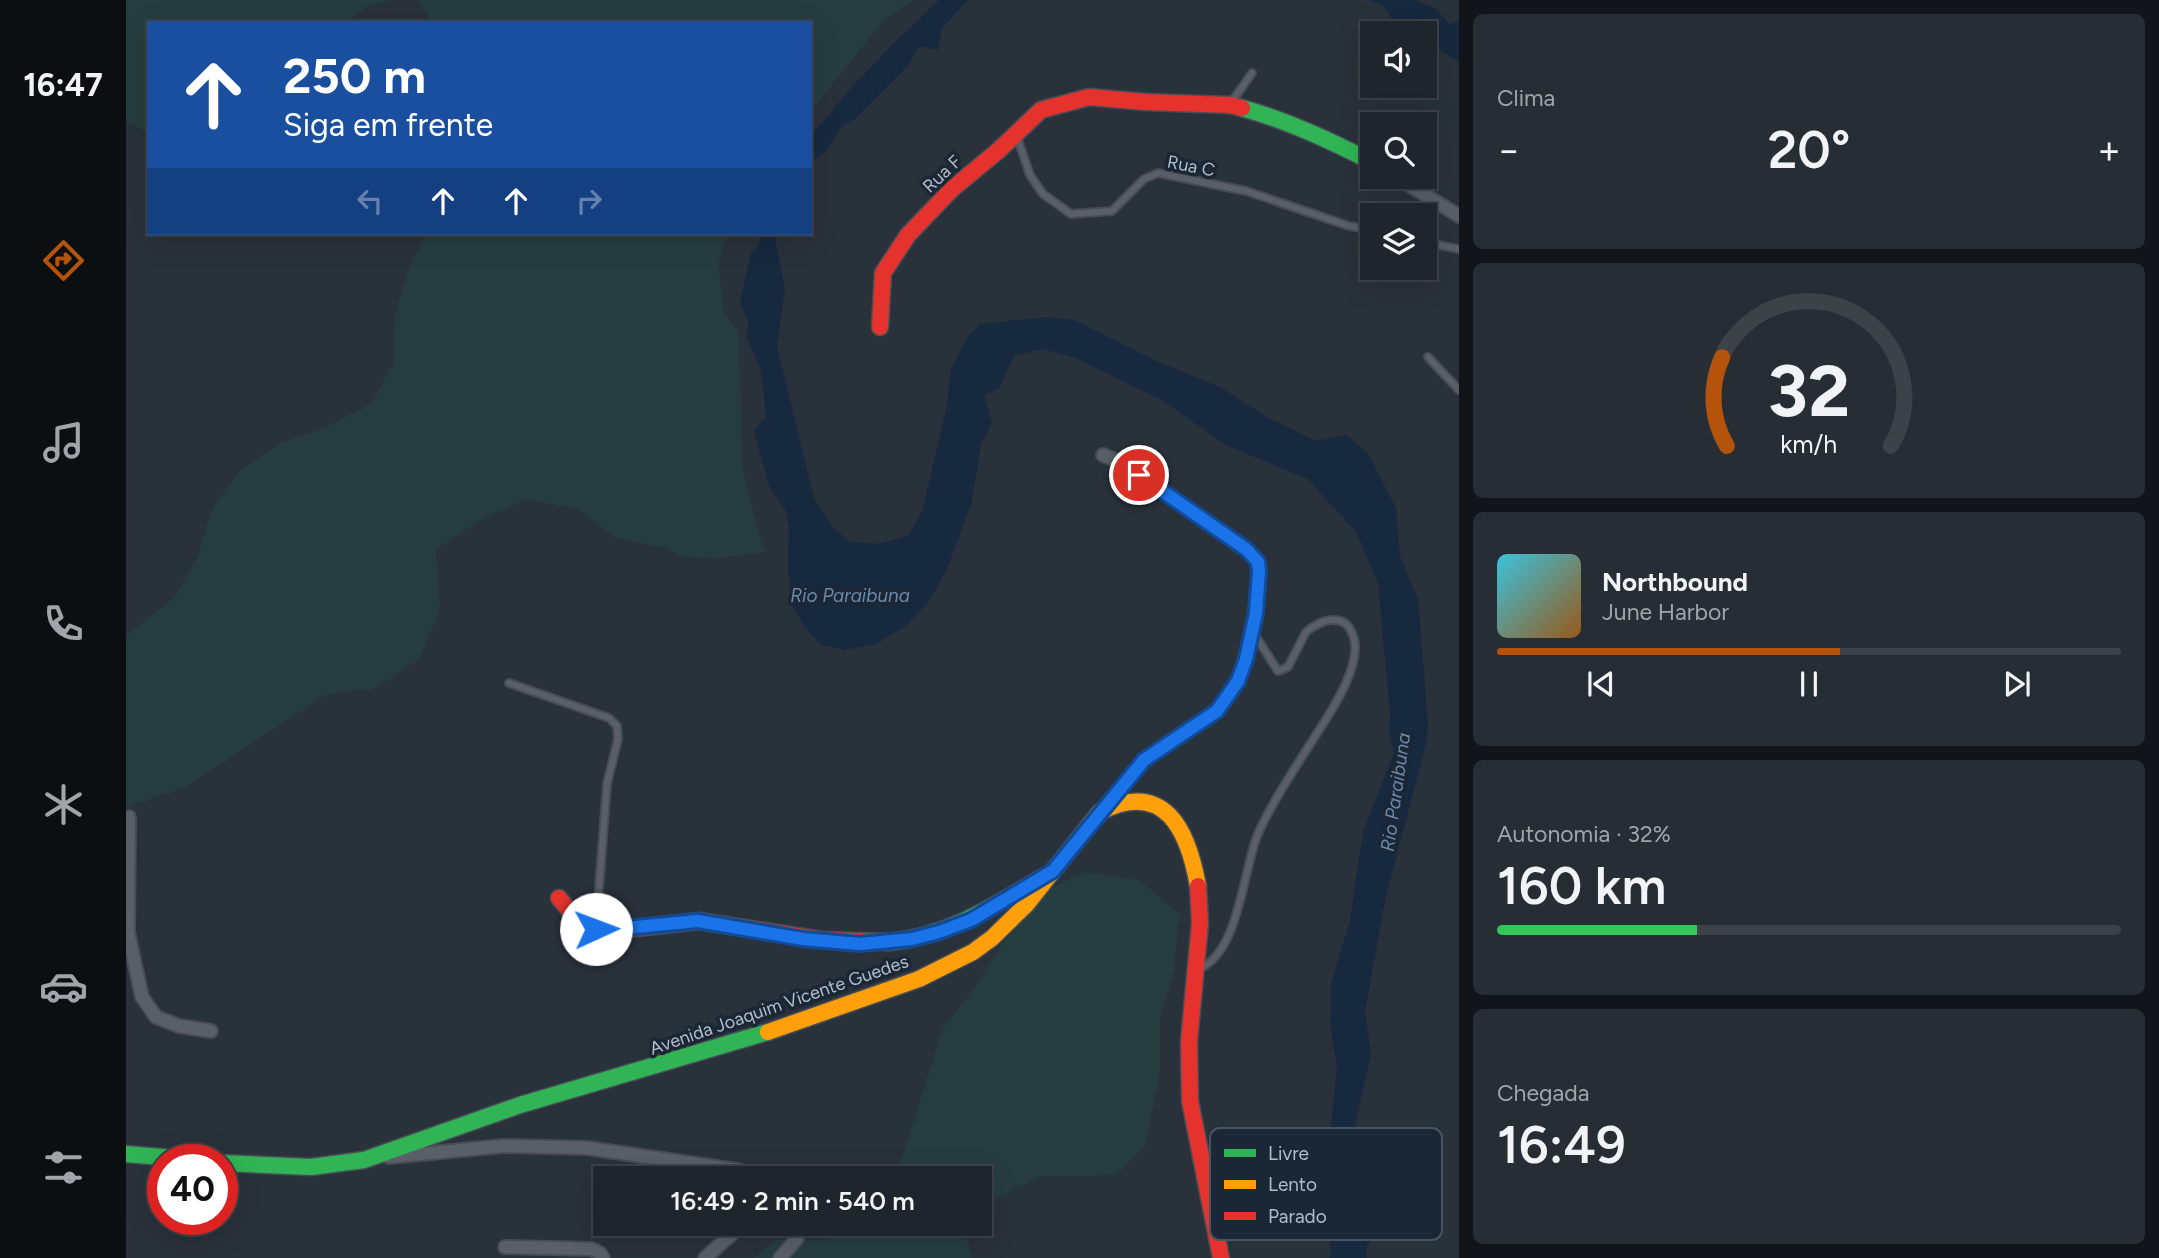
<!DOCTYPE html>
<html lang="pt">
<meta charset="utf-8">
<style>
body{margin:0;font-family:Figtree,sans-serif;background:#272d34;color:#f1f3f6;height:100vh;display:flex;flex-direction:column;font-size:26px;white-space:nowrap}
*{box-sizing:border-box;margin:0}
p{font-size:23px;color:#a1a5a9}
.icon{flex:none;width:38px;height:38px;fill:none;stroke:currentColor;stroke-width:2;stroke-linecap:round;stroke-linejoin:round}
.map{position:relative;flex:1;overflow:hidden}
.details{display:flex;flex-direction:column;gap:14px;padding:14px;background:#111418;width:700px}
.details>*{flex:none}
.guide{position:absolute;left:21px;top:21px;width:665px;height:214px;border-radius:0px;box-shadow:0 7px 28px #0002,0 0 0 2px #3c4248;background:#1a4fa0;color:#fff;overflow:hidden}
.controls{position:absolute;left:1234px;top:21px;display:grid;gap:14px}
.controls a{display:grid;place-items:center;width:77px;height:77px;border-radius:0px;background:#1f252c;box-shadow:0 7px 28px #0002,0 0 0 2px #3c4248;font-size:35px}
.speed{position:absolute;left:21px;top:1144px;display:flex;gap:14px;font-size:35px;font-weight:700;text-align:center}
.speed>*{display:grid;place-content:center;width:91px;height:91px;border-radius:50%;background:#1f252c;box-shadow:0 7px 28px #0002,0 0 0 2px #3c4248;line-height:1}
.speed .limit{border:10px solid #d22;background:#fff;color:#111}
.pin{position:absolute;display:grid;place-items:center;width:60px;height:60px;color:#fff;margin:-30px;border:4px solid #fff;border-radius:50%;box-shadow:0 2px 7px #0007}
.me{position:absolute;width:77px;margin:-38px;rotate:88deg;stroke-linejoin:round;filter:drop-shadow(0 0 5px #0008)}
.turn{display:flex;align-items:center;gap:24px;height:147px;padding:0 21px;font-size:32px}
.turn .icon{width:91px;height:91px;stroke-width:2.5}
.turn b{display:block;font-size:49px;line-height:60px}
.lanes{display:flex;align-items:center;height:66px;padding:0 21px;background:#0003;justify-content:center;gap:35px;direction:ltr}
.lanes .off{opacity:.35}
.big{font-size:52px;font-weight:600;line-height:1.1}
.details .tile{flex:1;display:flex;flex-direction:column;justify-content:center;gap:10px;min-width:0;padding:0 24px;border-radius:10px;background:#272d34}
.details .dial{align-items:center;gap:0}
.dial svg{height:182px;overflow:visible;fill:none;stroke:#3c4248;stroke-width:7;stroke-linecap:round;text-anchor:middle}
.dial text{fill:#f1f3f6;stroke:none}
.song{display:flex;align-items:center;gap:21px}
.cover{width:84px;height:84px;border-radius:10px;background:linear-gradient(135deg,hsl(190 70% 55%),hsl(30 70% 35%))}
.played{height:7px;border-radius:4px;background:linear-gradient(90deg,#b45309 55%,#3c4248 55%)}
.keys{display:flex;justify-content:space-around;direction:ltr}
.heat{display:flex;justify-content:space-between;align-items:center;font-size:38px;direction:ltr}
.charge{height:10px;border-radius:5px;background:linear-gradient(90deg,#34c759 32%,#3c4248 0)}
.trip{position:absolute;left:467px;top:1166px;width:399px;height:70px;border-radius:0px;background:#1f252c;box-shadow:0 7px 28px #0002,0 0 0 2px #3c4248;font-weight:600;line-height:70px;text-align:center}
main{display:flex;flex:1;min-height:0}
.tabs{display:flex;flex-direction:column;width:126px;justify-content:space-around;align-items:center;background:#0c0f12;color:#a1a5a9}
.tabs .icon{width:49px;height:49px}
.tabs .active{color:#b45309}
.tabs b{font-size:32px;color:#f1f3f6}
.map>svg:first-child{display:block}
.green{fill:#263d40}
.water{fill:#17293f}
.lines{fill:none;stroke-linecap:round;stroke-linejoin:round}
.lane-casing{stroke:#474d56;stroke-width:10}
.street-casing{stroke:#474d56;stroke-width:16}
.fast-casing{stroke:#474d56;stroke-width:19}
.slow-casing{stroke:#474d56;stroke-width:19}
.jam-casing{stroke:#474d56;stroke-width:19}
.lane{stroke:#5a5f67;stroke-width:6}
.street{stroke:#5a5f67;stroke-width:12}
.fast{stroke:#30b455;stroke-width:16}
.slow{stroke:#ff9f0a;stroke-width:16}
.jam{stroke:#e5322d;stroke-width:16}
.route-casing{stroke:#114b97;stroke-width:18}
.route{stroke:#1a73e8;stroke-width:12}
.labels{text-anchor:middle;stroke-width:7;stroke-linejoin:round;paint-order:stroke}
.street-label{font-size:18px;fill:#b3bdcb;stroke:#1c2735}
.water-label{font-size:19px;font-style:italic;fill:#6a89ac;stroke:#1c2735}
.key{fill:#1c2735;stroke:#495462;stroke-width:2}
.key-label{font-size:19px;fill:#b3bdcb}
</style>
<main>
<nav class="tabs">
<b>16:47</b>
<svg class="icon active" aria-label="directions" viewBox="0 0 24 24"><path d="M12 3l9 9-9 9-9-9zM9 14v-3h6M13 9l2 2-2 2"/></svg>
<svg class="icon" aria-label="music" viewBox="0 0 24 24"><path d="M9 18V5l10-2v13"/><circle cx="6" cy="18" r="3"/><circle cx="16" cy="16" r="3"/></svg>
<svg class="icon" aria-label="phone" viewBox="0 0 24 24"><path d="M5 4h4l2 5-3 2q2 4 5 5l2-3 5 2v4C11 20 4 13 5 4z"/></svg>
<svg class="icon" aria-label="climate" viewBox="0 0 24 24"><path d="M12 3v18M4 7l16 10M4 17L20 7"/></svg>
<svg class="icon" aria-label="car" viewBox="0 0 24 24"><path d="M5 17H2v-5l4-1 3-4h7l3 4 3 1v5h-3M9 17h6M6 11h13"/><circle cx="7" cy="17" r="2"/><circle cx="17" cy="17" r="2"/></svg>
<svg class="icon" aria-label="filters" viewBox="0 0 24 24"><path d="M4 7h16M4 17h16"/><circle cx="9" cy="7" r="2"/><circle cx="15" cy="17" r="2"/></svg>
</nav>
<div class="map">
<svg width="1333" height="1258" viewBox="0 0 1333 1258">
<rect width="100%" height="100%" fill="#29313a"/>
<g class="green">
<path d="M 0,0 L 266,0 L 243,6 L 218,23 L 23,23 L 23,133 L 0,122 Z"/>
<path d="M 292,0 L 788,0 L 759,19 L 684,112 L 684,23 L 307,23 Z"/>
<path d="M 301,233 L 602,233 L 592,264 L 598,313 L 613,332 L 616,466 L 631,528 L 639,552 L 594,558 L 555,557 L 540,548 L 489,538 L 452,509 L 400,499 L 353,521 L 310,550 L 314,610 L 293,659 L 250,688 L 201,694 L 58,788 L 7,805 L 0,809 L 0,636 L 49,597 L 72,555 L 86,509 L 114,470 L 153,444 L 201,427 L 245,404 L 268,362 L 269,314 L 284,265 Z"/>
<path d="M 960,872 L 1013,880 L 1055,915 L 1052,925 L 1048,972 L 1034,1018 L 1034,1071 L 1019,1147 L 990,1174 L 969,1176 L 916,1176 L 869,1199 L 854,1217 L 854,1178 L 766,1178 L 774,1164 L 817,1028 L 846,991 L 877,943 L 912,900 L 925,888 Z"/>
<path d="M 724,1223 L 849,1223 L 840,1236 L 846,1258 L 628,1258 L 649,1240 L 700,1240 Z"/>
</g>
<g class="water">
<path d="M 813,0 L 842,0 L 816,28 L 812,50 L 793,46 L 782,66 L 730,118 L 716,126 L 700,151 L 684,162 L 684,135 C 700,121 707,108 720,94 C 749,61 781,30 813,0 Z"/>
<path d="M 1243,0 L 1289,0 L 1309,8 L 1324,25 L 1331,21 L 1333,23 L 1333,62 C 1326,56 1315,53 1309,47 C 1293,29 1296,21 1269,22 L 1256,5 Z"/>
<path d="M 634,233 L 648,233 L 659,288 L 651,347 L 688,498 L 708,528 L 724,542 L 753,544 L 782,536 L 796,512 L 820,409 L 825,370 L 839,341 L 854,324 L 920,317 L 948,320 L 1028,360 L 1096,388 L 1137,415 L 1190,441 L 1220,435 L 1242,453 L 1270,508 L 1274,556 L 1292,599 L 1302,725 L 1300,744 L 1259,900 L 1239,1012 L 1245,1054 L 1226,1139 L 1233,1182 L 1250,1198 L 1258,1223 L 1240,1248 L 1241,1258 L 1203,1258 L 1205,1249 L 1199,1189 L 1211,1064 L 1204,1027 L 1205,984 L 1224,920 L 1237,832 L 1268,752 L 1263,733 L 1264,713 L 1252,583 L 1230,532 L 1182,479 L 1100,445 L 1034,399 L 950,358 L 916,349 L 888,356 L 873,388 L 858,395 L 866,423 L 855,444 L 846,502 L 820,571 L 803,601 L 781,625 L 750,644 L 718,650 L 695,645 L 679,628 L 666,605 L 662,567 L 663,527 L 660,511 L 643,486 L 628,431 L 640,417 L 635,371 L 620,335 L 623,324 L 614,302 L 625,253 L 633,245 Z"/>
</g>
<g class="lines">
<defs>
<g id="lane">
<path d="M 1105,103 L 1126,73"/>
<path d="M 891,137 L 904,175 L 917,194 L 945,214 L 986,211 L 1018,179 L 1032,173 L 1120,191 L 1223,226 L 1246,230"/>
<path d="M 1298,242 L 1333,249"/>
<path d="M 1302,357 L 1333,390"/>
<path d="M 383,683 L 483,718 L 491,726 L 492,739 L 481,784 L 470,927"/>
<path d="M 1075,968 C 1114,949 1117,869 1132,834 C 1143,808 1159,784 1174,760 C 1191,731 1244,665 1225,631 C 1222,624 1216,620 1208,620 C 1199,619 1187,626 1180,632 L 1162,667 L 1152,671 L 1127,632"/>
</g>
<g id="street">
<path d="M 1270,177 L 1333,216"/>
<path d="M 977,455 L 994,462 L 1120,549 L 1132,562 L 1133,571 L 1127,632 L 1112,681 L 1091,711 L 1018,760 L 979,806"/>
<path d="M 3,817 L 2,932 L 16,997 L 30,1017 L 53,1026 L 85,1031"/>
<path d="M 263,1157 L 377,1146 L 461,1148 L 611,1170 L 643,1178"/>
<path d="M 379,1247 L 465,1249 L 474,1253 L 477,1258"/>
<path d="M 579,1258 L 618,1223"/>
<path d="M 654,1258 L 670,1240 L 677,1223"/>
</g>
<g id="fast">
<path d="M 1116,108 C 1162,121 1203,140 1246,162"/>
<path d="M 762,942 C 821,937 868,906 917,877"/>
<path d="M 0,1154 L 70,1160"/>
<path d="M 96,1163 L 185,1167 L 238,1160 L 394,1105 L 642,1032"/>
</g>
<path id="slow" d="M 642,1032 L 793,979 L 847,952 L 866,938 L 900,905 L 974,812 C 1039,779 1062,830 1072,886"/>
<g id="jam">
<path d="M 754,327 L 757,273 L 782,235 L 826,189 L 873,150 L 915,110 L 963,97 L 1020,102 L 1104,105 L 1116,108"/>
<path d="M 1072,886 L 1074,923 L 1063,1042 L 1064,1101 L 1095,1258"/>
<path d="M 433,898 L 453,922 L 473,929 L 501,929 L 573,921 L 696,940 L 762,942"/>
</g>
</defs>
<use href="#lane" class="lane-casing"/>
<use href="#street" class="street-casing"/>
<use href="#fast" class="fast-casing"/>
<use href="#slow" class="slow-casing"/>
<use href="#jam" class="jam-casing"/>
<use href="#lane" class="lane"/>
<use href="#street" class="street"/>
<use href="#fast" class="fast"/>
<use href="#slow" class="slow"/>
<use href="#jam" class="jam"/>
</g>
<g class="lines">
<defs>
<path id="route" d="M 470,929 L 478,930 L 572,921 L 677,939 L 734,944 L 786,939 L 813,932 L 845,920 L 927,871 L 1018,760 L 1091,711 L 1112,681 L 1120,659 L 1130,613 L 1133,571 L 1132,562 L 1120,549 L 1013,475"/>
</defs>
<use href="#route" class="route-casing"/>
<use href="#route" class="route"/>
</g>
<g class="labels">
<g class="street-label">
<text transform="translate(1065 166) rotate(11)" y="6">Rua C</text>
<text transform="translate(816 174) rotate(-43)" y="6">Rua F</text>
<text transform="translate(653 1005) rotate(-19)" y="6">Avenida Joaquim Vicente Guedes</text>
</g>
<g class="water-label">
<text x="724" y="602">Rio Paraibuna</text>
<text transform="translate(1269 792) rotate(-82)" y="7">Rio Paraibuna</text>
</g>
</g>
<rect x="1084" y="1128" width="232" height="112" rx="10" class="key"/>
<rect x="1098" y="1149" width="32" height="8" fill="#30b455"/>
<rect x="1098" y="1180" width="32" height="9" fill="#ff9f0a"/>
<rect x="1098" y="1212" width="32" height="8" fill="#e5322d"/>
<g class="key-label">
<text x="1142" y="1160">Livre</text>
<text x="1142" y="1191">Lento</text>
<text x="1142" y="1223">Parado</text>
</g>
</svg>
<div class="controls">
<a><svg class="icon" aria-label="sound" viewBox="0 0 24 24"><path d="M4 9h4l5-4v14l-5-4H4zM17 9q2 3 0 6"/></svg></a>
<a><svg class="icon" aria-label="search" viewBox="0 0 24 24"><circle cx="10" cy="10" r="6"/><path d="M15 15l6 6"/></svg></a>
<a><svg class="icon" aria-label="layers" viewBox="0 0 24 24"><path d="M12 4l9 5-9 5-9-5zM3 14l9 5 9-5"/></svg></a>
</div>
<div class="speed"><div class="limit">40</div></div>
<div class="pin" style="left:1013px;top:475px;background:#d93025"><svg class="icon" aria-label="arrive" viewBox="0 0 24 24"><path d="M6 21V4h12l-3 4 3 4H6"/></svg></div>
<svg class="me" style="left:470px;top:929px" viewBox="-20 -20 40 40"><circle r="19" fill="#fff"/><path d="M0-13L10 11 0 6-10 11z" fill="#1a73e8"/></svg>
<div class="trip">16:49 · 2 min · 540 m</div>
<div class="guide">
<div class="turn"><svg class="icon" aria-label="ahead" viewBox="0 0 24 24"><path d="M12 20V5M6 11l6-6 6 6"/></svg><div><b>250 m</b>Siga em frente</div></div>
<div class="lanes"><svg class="icon off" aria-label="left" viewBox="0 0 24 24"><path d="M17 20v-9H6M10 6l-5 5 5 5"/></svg><svg class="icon" aria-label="ahead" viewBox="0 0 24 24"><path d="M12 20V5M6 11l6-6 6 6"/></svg><svg class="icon" aria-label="ahead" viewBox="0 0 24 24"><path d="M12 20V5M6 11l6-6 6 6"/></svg><svg class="icon off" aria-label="right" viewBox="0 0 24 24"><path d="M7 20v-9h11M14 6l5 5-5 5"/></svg></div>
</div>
</div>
<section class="details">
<div class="tile"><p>Clima</p>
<div class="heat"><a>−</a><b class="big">20°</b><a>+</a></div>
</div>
<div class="tile dial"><svg viewBox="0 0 100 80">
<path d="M14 69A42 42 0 1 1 86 69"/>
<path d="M14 69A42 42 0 0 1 12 30" stroke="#b45309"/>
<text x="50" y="56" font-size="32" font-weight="700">32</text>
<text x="50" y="72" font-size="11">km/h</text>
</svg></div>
<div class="tile">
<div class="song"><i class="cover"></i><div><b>Northbound</b><p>June Harbor</p></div></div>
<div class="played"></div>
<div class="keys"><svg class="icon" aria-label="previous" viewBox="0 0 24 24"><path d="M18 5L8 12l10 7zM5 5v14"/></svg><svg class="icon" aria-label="pause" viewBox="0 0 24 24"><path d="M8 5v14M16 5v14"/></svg><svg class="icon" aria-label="next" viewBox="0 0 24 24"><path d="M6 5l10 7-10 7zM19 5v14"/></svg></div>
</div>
<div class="tile"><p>Autonomia · 32%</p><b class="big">160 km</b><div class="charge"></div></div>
<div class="tile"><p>Chegada</p><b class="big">16:49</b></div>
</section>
</main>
